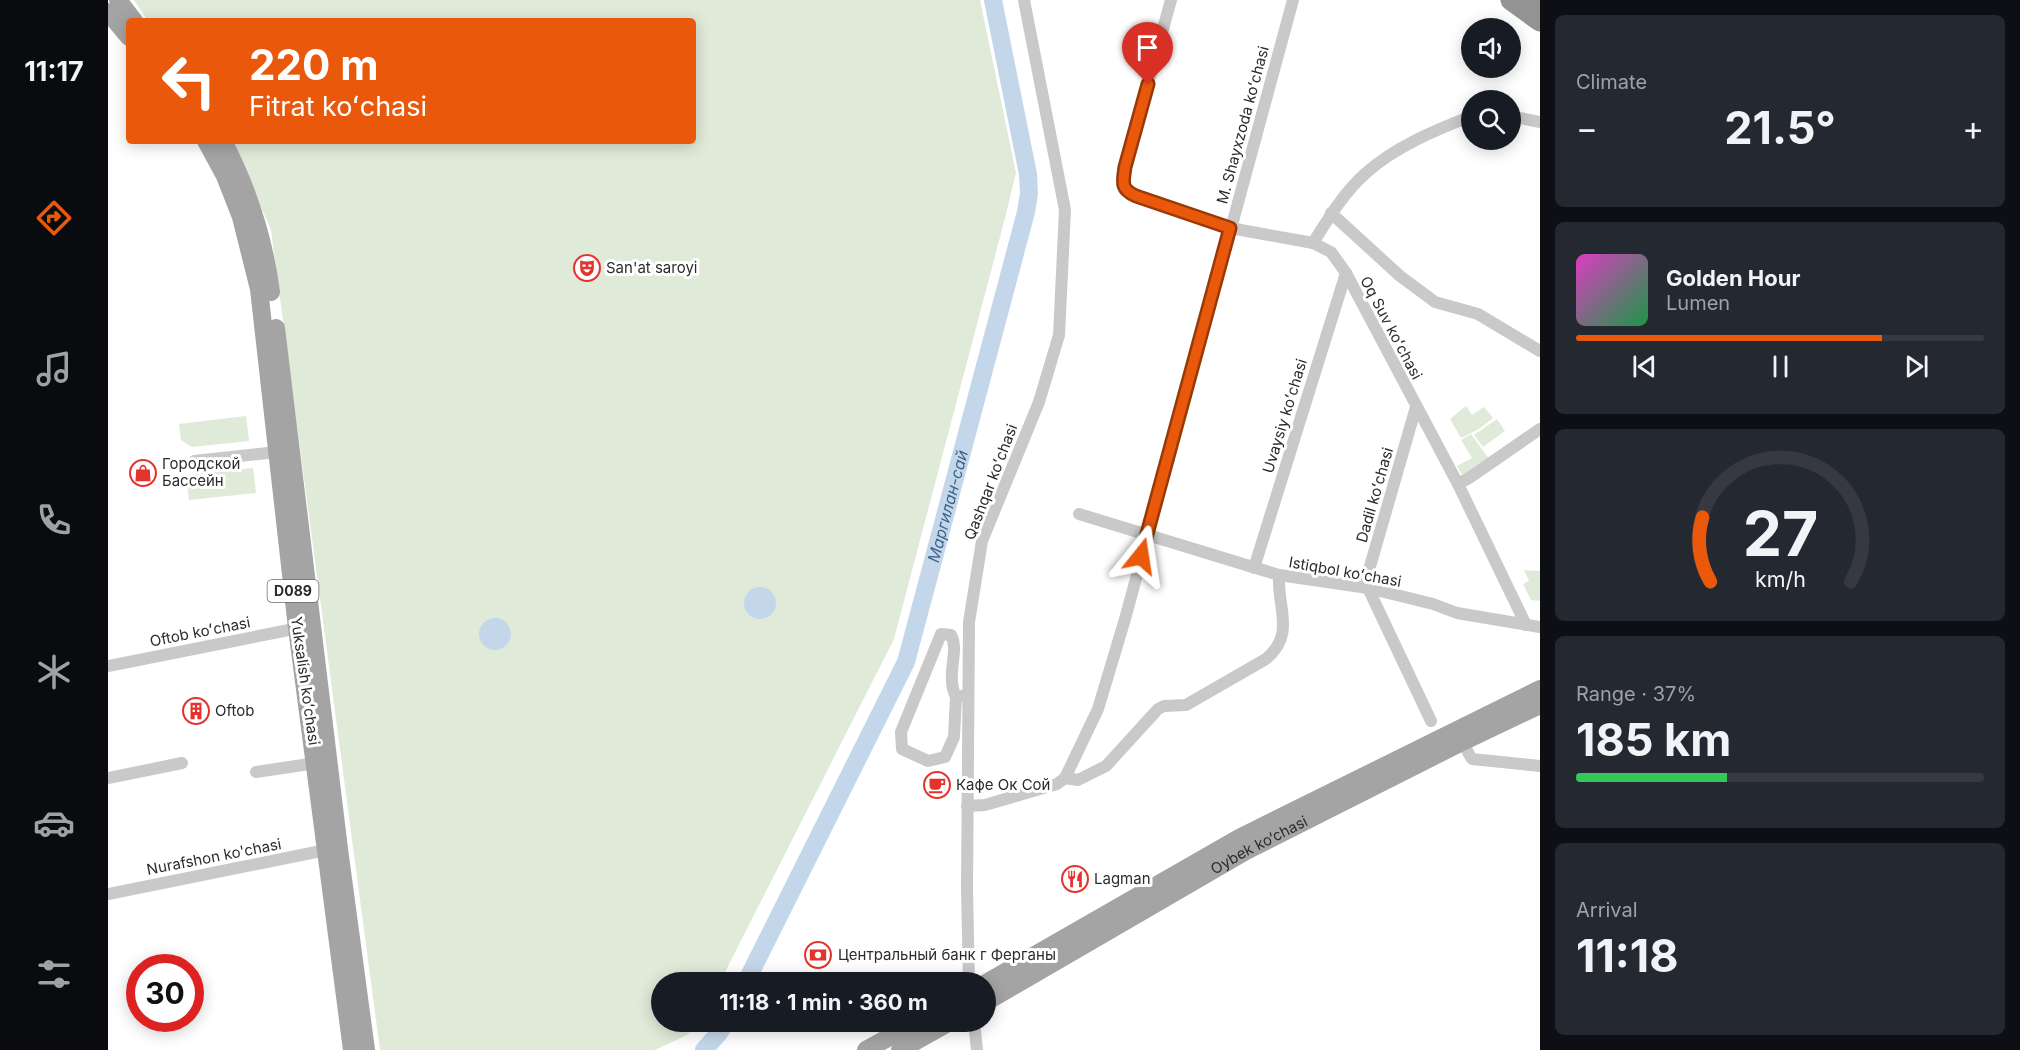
<!DOCTYPE html>
<meta charset="utf-8">
<style>
body{margin:0;font-family:Inter,sans-serif;background:#242831;color:#f1f3f6;height:100vh;display:flex;flex-direction:column;font-size:22px;white-space:nowrap}
*{box-sizing:border-box;margin:0}
p{font-size:20px;color:#9ea1a6}
.icon{flex:none;width:33px;height:33px;fill:none;stroke:currentColor;stroke-width:2;stroke-linecap:round;stroke-linejoin:round}
.map{position:relative;flex:1;overflow:hidden}
.details{display:flex;flex-direction:column;gap:15px;padding:15px;background:#0d0f14;width:480px}
.details>*{flex:none}
.top-card{position:absolute;left:18px;top:18px;width:570px;height:126px;border-radius:6px;box-shadow:0 3px 15px #0003;background:#ea580c;color:#fff;overflow:hidden}
.tools{position:absolute;left:1353px;top:18px;display:grid;gap:12px}
.tools a{display:grid;place-items:center;width:60px;height:60px;border-radius:50%;background:#171b24;box-shadow:0 3px 15px #0003;font-size:30px}
.speed{position:absolute;left:18px;top:954px;display:flex;gap:12px;font-size:30px;font-weight:700;text-align:center}
.speed>*{display:grid;place-content:center;width:78px;height:78px;border-radius:50%;background:#171b24;box-shadow:0 3px 15px #0003;line-height:1}
.speed .limit{border:9px solid #d22;background:#fff;color:#111}
.pin{position:absolute;display:grid;place-items:center;width:51px;height:51px;color:#fff;margin:-62px -26px;border-radius:50% 50% 50% 0;rotate:-45deg;box-shadow:0 0 6px #0007}
.pin .icon{rotate:45deg}
.me{position:absolute;width:66px;margin:-33px;rotate:15deg;stroke-linejoin:round;filter:drop-shadow(0 0 4px #0008)}
.turn{display:flex;align-items:center;gap:21px;height:126px;padding:0 24px;font-size:27px}
.turn .icon{width:78px;height:78px;stroke-width:2.5}
.turn b{display:block;font-size:42px;line-height:51px}
.big{font-size:45px;font-weight:700;line-height:1.1}
.details .widget{flex:1;display:flex;flex-direction:column;justify-content:center;gap:9px;min-width:0;padding:0 21px;border-radius:9px;background:#242831}
.details .dial{align-items:center;gap:0}
.dial svg{height:156px;overflow:visible;fill:none;stroke:#363941;stroke-width:7;stroke-linecap:round;text-anchor:middle}
.dial text{fill:#f1f3f6;stroke:none}
.song{display:flex;align-items:center;gap:18px}
.cover{width:72px;height:72px;border-radius:9px;background:linear-gradient(135deg,hsl(310 70% 55%),hsl(140 70% 35%))}
.played{height:6px;border-radius:3px;background:linear-gradient(90deg,#ea580c 75%,#363941 75%)}
.keys{display:flex;justify-content:space-around;direction:ltr}
.heat{display:flex;justify-content:space-between;align-items:center;font-size:33px;direction:ltr}
.charge{height:9px;border-radius:4px;background:linear-gradient(90deg,#34c759 37%,#363941 0)}
.trip{position:absolute;left:543px;top:972px;width:345px;height:60px;border-radius:30px;background:#171b24;box-shadow:0 3px 15px #0003;font-weight:700;line-height:60px;text-align:center}
main{display:flex;flex:1;min-height:0}
.menu{display:flex;flex-direction:column;width:108px;justify-content:space-around;align-items:center;background:#090b0e;color:#9ea1a6}
.menu .icon{width:42px;height:42px}
.menu .on{color:#ea580c}
.menu b{font-size:27px;color:#f1f3f6}
.map>svg:first-child{display:block}
.green{fill:#e0ead8}
.water{fill:#c4d7ea}
.lines{fill:none;stroke-linecap:round;stroke-linejoin:round}
.river{stroke:#c4d7ea;stroke-width:18}
.street{stroke:#c9c9c9;stroke-width:12}
.primary{stroke:#a4a4a4;stroke-width:18}
.highway{stroke:#939393;stroke-width:21}
.route-casing{stroke:#983908;stroke-width:15}
.route{stroke:#ea580c;stroke-width:10}
.labels{text-anchor:middle;stroke-width:6;stroke-linejoin:round;paint-order:stroke}
.shield{fill:#fff;stroke:#6b6b6b;stroke-width:1.5}
.shield-label{font-size:14px;font-weight:bold;fill:#2c2c2c}
.street-label{font-size:15px;fill:#2c2c2c;stroke:#fff}
.poi-label{font-size:15px;fill:#2c2c2c;stroke:#fff;text-anchor:start}
.water-label{font-size:16px;font-style:italic;fill:#3b648c;stroke:#fff}
</style>
<main>
<nav class="menu">
<b>11:17</b>
<svg class="icon on" aria-label="directions" viewBox="0 0 24 24"><path d="M12 3l9 9-9 9-9-9zM9 14v-3h6M13 9l2 2-2 2"/></svg>
<svg class="icon" aria-label="music" viewBox="0 0 24 24"><path d="M9 18V5l10-2v13"/><circle cx="6" cy="18" r="3"/><circle cx="16" cy="16" r="3"/></svg>
<svg class="icon" aria-label="phone" viewBox="0 0 24 24"><path d="M5 4h4l2 5-3 2q2 4 5 5l2-3 5 2v4C11 20 4 13 5 4z"/></svg>
<svg class="icon" aria-label="climate" viewBox="0 0 24 24"><path d="M12 3v18M4 7l16 10M4 17L20 7"/></svg>
<svg class="icon" aria-label="car" viewBox="0 0 24 24"><path d="M5 17H2v-5l4-1 3-4h7l3 4 3 1v5h-3M9 17h6M6 11h13"/><circle cx="7" cy="17" r="2"/><circle cx="17" cy="17" r="2"/></svg>
<svg class="icon" aria-label="filters" viewBox="0 0 24 24"><path d="M4 7h16M4 17h16"/><circle cx="9" cy="7" r="2"/><circle cx="15" cy="17" r="2"/></svg>
</nav>
<div class="map">
<svg width="1432" height="1050" viewBox="0 0 1432 1050">
<rect width="100%" height="100%" fill="#fff"/>
<g class="green">
<path d="M 26,0 L 872,0 L 908,173 L 897,218 L 786,639 L 612,982 L 554,982 L 554,1022 L 591,1022 L 579,1035 L 547,1050 L 272,1050 L 163,230 L 125,141 L 585,141 L 585,21 L 40,21 Z"/>
<path d="M 1358,406 L 1364,415 L 1376,407 L 1385,418 L 1371,429 L 1353,438 L 1342,419 Z"/>
<path d="M 138,416 L 141,441 L 84,447 L 73,440 L 71,424 Z"/>
<path d="M 1389,419 L 1397,431 L 1375,447 L 1366,435 Z"/>
<path d="M 1363,434 L 1382,460 L 1355,477 L 1349,466 L 1364,458 L 1353,440 Z"/>
<path d="M 145,468 L 148,493 L 81,500 L 79,484 L 88,474 Z"/>
<path d="M 1416,570 L 1432,571 L 1432,601 L 1423,600 L 1415,584 L 1421,581 Z"/>
</g>
<g class="water">
<circle cx="652" cy="603" r="16"/>
<circle cx="387" cy="634" r="16"/>
</g>
<g class="lines">
<g class="river">
<path id="s1" d="M 638,982 L 798,662 L 918,212 L 921,193 L 920,174 L 885,0"/>
<path d="M 596,1050 L 611,1033 L 618,1022"/>
</g>
<g class="street">
<path d="M 1063,0 L 1017,167 L 1016,188 L 1028,196 L 1122,228 L 1205,243"/>
<path d="M 1364,116 C 1327,130 1287,147 1258,173 C 1236,192 1220,219 1205,243 L 1223,252 L 1238,273 L 1350,484 L 1418,625"/>
<path d="M 1402,116 L 1432,122"/>
<path d="M 1223,213 L 1292,276 L 1327,302 L 1370,314 L 1432,351"/>
<path d="M 1308,407 L 1259,577 L 1260,588 L 1323,721"/>
<path d="M 86,461 L 160,453"/>
<path d="M 1350,484 L 1361,478 L 1432,429"/>
<path d="M 971,514 L 1171,575 L 1260,588 L 1325,604 L 1349,613 L 1432,627"/>
<path d="M 1146,568 L 1238,273"/>
<path d="M 0,666 L 196,627"/>
<path d="M 848,697 C 837,675 852,651 843,635 L 833,634 L 793,732 L 794,749 L 820,761 L 837,757 L 846,737 L 848,697 L 860,695"/>
<path d="M 1354,742 L 1364,759 L 1432,766"/>
<path d="M 148,772 L 208,763"/>
<path d="M 0,778 L 74,763"/>
<path d="M 957,778 L 970,780 L 998,766 L 1050,709 L 1056,706 L 1078,705 L 1158,659 C 1188,634 1169,608 1171,575"/>
<path d="M 859,806 L 877,805 L 949,784 L 957,778 L 990,709 L 1017,619 L 1185,0"/>
<path d="M 0,894 L 218,850"/>
<path d="M 861,982 L 859,889 L 861,622 L 874,541 L 931,402 L 951,335 L 957,210 L 916,0"/>
<path d="M 866,1022 L 869,1050"/>
</g>
<g class="primary">
<path d="M 10,0 L 26,21"/>
<path d="M 0,12 L 21,37"/>
<path d="M 98,141 L 117,176 L 133,217 L 151,289 L 189,628 L 244,1050"/>
<path d="M 115,141 C 140,189 156,238 163,292"/>
<path d="M 168,328 L 231,849 L 258,1050"/>
<path d="M 878,983 L 1131,838 L 1432,689"/>
<path id="s2" d="M 878,1002 L 1138,851 L 1354,742 L 1432,705"/>
<path d="M 758,1050 L 809,1022"/>
<path d="M 792,1050 L 842,1022"/>
</g>
<g class="highway">
<path d="M 1403,0 L 1432,21"/>
<path d="M 1430,0 L 1432,2"/>
</g>
</g>
<g class="lines">
<defs>
<path id="route" d="M 1033,556 L 1122,228 L 1028,196 C 1012,189 1015,182 1017,167 L 1040,84"/>
</defs>
<use href="#route" class="route-casing"/>
<use href="#route" class="route"/>
</g>
<defs>
<symbol id="theatre-ring" viewBox="-11 -11 22 22"><circle r="9.5" fill="#fff" stroke="#e3332d" stroke-width="1.5"/><path d="M-5-5.5Q0-4 5-5.5V0Q5 5 0 6Q-5 5-5 0ZM-3.3-2.5H-1v1.5H-3.3ZM1-2.5H3.3v1.5H1ZM-2.8 1Q0 5.5 2.8 1Z" fill="#e3332d"/></symbol>
<symbol id="shop-ring" viewBox="-11 -11 22 22"><circle r="9.5" fill="#fff" stroke="#e3332d" stroke-width="1.5"/><path d="M-5-2.5h2.3a2.7 3.5 0 0 1 5.4 0H5L5.5 6h-11ZM-1.5-2.5h3a1.5 2.3 0 0 0-3 0Z" fill="#e3332d"/></symbol>
<symbol id="building-ring" viewBox="-11 -11 22 22"><circle r="9.5" fill="#fff" stroke="#e3332d" stroke-width="1.5"/><path d="M-4-6H4V6H1V3H-1V6H-4ZM-2.5-4.3h1.7v1.8h-1.7ZM.8-4.3h1.7v1.8H.8ZM-2.5-1h1.7V.8h-1.7ZM.8-1h1.7V.8H.8Z" fill="#e3332d"/></symbol>
<symbol id="cafe-ring" viewBox="-11 -11 22 22"><circle r="9.5" fill="#fff" stroke="#e3332d" stroke-width="1.5"/><path d="M-5.5-4.5H6V0H3Q3 3.5 0 3.5H-2.5Q-5.5 3.5-5.5 0ZM3-3.2v2h1.7v-2ZM-6 4.5H4V6H-6Z" fill="#e3332d"/></symbol>
<symbol id="restaurant-ring" viewBox="-11 -11 22 22"><circle r="9.5" fill="#fff" stroke="#e3332d" stroke-width="1.5"/><path d="M-5-6h1v4h1v-4h1v4h1v-4h1v5L-1.5 .5V6h-2V.5L-5-1ZM5-6V6H3V1.5H1.5Q1.5-4 5-6Z" fill="#e3332d"/></symbol>
<symbol id="bank-ring" viewBox="-11 -11 22 22"><circle r="9.5" fill="#fff" stroke="#e3332d" stroke-width="1.5"/><path d="M-6-4H6V4H-6ZM0-2.3a2.3 2.3 0 1 0 0 4.6a2.3 2.3 0 1 0 0-4.6Z" fill="#e3332d"/></symbol>
</defs>
<g fill-rule="evenodd">
<use href="#theatre-ring" x="464" y="253" width="30" height="30"/>
<use href="#shop-ring" x="20" y="458" width="30" height="30"/>
<use href="#building-ring" x="73" y="696" width="30" height="30"/>
<use href="#cafe-ring" x="814" y="770" width="30" height="30"/>
<use href="#restaurant-ring" x="952" y="864" width="30" height="30"/>
<use href="#bank-ring" x="695" y="940" width="30" height="30"/>
</g>
<g class="labels">
<rect class="shield" x="159.5" y="580" width="51" height="22" rx="4.5"/>
<g class="shield-label">
<text x="185" y="596">D089</text>
</g>
<g class="street-label">
<text transform="translate(1135 125) rotate(-75)" y="5">M. Shayxzoda koʻchasi</text>
<text transform="translate(1283 328) rotate(62)" y="5">Oq Suv koʻchasi</text>
<text transform="translate(1177 416) rotate(-73)" y="5">Uvaysiy koʻchasi</text>
<text transform="translate(883 482) rotate(-69)" y="5">Qashqar koʻchasi</text>
<text transform="translate(1267 495) rotate(-74)" y="5">Dadil koʻchasi</text>
<text transform="translate(1237 572) rotate(10)" y="5">Istiqbol koʻchasi</text>
<text transform="translate(92 632) rotate(-11)" y="5">Oftob koʻchasi</text>
<text transform="translate(197 681) rotate(82)" y="5">Yuksalish koʻchasi</text>
<text dy="5" stroke="none"><textPath href="#s2" startOffset="315">Oybek ko‘chasi</textPath></text>
<text transform="translate(106 857) rotate(-11)" y="5">Nurafshon ko'chasi</text>
</g>
<g class="poi-label">
<text x="498" y="273">San'at saroyi</text>
<text x="54" y="469">Городской<tspan x="54" dy="17">Бассейн</tspan></text>
<text x="107" y="716">Oftob</text>
<text x="848" y="790">Кафе Ок Сой</text>
<text x="986" y="884">Lagman</text>
<text x="730" y="960">Центральный банк г Ферганы</text>
</g>
<g class="water-label">
<text dy="6" stroke="none"><textPath href="#s1" startOffset="519">Маргилан-сай</textPath></text>
</g>
</g>
</svg>
<div class="tools">
<a><svg class="icon" aria-label="sound" viewBox="0 0 24 24"><path d="M4 9h4l5-4v14l-5-4H4zM17 9q2 3 0 6"/></svg></a>
<a><svg class="icon" aria-label="search" viewBox="0 0 24 24"><circle cx="10" cy="10" r="6"/><path d="M15 15l6 6"/></svg></a>
</div>
<div class="speed"><div class="limit">30</div></div>
<div class="pin" style="left:1040px;top:84px;background:#d93025"><svg class="icon" aria-label="arrive" viewBox="0 0 24 24"><path d="M6 21V4h12l-3 4 3 4H6"/></svg></div>
<svg class="me" style="left:1033px;top:556px" viewBox="-20 -20 40 40"><path d="M0-17L14 15 0 8-14 15z" fill="#ea580c" stroke="#fff" stroke-width="4"/></svg>
<div class="trip">11:18 · 1 min · 360 m</div>
<div class="top-card">
<div class="turn"><svg class="icon" aria-label="left" viewBox="0 0 24 24"><path d="M17 20v-9H6M10 6l-5 5 5 5"/></svg><div><b>220 m</b>Fitrat koʻchasi</div></div>
</div>
</div>
<section class="details">
<div class="widget"><p>Climate</p>
<div class="heat"><a>−</a><b class="big">21.5°</b><a>+</a></div>
</div>
<div class="widget">
<div class="song"><i class="cover"></i><div><b>Golden Hour</b><p>Lumen</p></div></div>
<div class="played"></div>
<div class="keys"><svg class="icon" aria-label="previous" viewBox="0 0 24 24"><path d="M18 5L8 12l10 7zM5 5v14"/></svg><svg class="icon" aria-label="pause" viewBox="0 0 24 24"><path d="M8 5v14M16 5v14"/></svg><svg class="icon" aria-label="next" viewBox="0 0 24 24"><path d="M6 5l10 7-10 7zM19 5v14"/></svg></div>
</div>
<div class="widget dial"><svg viewBox="0 0 100 80">
<path d="M14 69A42 42 0 1 1 86 69"/>
<path d="M14 69A42 42 0 0 1 10 36" stroke="#ea580c"/>
<text x="50" y="56" font-size="32" font-weight="700">27</text>
<text x="50" y="72" font-size="11">km/h</text>
</svg></div>
<div class="widget"><p>Range · 37%</p><b class="big">185 km</b><div class="charge"></div></div>
<div class="widget"><p>Arrival</p><b class="big">11:18</b></div>
</section>
</main>
